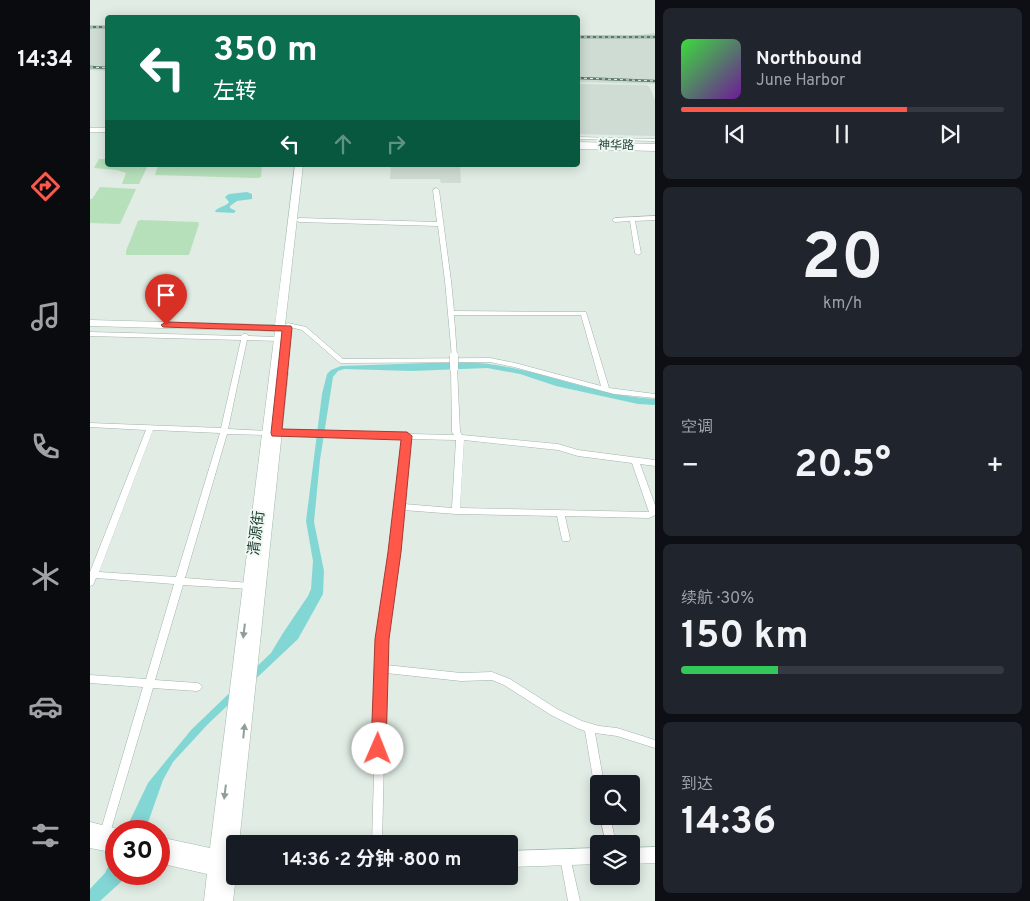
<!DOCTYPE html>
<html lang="zh">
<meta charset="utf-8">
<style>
body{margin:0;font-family:Overpass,"Noto Sans SC",sans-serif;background:#20242c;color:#f1f3f6;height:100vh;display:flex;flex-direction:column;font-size:19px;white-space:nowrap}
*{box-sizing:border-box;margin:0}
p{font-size:16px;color:#9ea1a6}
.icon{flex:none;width:28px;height:28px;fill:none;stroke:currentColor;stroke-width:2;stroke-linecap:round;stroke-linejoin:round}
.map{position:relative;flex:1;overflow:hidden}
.side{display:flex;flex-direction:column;gap:8px;padding:8px;background:#0d0f14;width:375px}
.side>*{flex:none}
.banner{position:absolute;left:15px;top:15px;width:475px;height:152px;border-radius:5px;box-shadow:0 2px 12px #0003;background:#0b6e4f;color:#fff;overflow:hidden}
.controls{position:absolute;left:500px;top:775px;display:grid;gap:10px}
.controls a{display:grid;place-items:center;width:50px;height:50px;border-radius:5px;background:#171b24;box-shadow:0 2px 12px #0003;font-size:25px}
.speed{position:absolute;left:15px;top:820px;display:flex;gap:10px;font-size:25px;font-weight:700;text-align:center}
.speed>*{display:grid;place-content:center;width:65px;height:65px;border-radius:50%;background:#171b24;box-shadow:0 2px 12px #0003;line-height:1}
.speed .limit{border:8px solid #d22;background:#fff;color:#111}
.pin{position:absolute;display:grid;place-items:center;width:42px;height:42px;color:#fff;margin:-51px -21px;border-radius:50% 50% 50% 0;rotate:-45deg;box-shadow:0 0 5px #0007}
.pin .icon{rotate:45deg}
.me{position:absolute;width:55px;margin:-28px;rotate:1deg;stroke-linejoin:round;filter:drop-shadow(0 0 4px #0008)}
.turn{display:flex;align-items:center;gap:18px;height:105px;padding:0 25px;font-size:22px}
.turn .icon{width:65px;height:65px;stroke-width:2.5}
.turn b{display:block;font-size:35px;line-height:42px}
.lanes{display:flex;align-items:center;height:48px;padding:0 25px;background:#0003;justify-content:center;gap:25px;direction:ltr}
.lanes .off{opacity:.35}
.big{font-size:38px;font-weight:700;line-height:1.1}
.side .tile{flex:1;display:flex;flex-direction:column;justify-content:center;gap:8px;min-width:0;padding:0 18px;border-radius:8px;background:#20242c}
.side .dial{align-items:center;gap:0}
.dial b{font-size:65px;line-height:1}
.song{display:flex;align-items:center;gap:15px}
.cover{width:60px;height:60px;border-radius:8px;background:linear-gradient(135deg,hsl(120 70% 55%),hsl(280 70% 35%))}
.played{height:5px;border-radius:2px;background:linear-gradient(90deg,#ff584b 70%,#363941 70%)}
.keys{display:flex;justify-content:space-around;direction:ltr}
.heat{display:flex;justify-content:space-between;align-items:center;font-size:28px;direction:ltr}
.charge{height:8px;border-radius:4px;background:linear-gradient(90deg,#34c759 30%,#363941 0)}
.trip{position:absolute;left:136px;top:835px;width:292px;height:50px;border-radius:5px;background:#171b24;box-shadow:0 2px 12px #0003;font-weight:700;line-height:50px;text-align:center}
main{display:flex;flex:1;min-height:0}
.tabs{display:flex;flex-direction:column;width:90px;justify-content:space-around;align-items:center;background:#090b0e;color:#9ea1a6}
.tabs .icon{width:35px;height:35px}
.tabs .selected{color:#ff584b}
.tabs b{font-size:22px;color:#f1f3f6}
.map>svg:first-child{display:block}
.built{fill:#cedcd3}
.green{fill:#b6e0ba}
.water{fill:#82d7d5}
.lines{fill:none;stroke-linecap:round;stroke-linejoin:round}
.street-casing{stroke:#a2b4aa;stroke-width:1}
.secondary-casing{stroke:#a0bcad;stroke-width:1}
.street{fill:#fff;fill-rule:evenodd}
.secondary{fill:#fff;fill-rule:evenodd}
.rail-casing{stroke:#597a6b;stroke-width:2.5}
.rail{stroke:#f0f8f3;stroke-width:1;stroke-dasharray:3;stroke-linecap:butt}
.street-bridge-casing{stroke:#a2b4aa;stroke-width:9;stroke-linecap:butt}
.street-bridge{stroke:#fff;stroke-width:8}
.oneway{fill:#8f9e98}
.route{fill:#ff584b;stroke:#a63931}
.labels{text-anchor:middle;stroke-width:4;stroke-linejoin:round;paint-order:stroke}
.far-street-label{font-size:12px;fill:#1f3e30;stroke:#f0f8f3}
.street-label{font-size:15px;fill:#1f3e30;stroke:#f0f8f3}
</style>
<main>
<nav class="tabs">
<b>14:34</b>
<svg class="icon selected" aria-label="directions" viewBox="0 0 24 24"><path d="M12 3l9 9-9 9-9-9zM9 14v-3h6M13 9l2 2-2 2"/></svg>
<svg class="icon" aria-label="music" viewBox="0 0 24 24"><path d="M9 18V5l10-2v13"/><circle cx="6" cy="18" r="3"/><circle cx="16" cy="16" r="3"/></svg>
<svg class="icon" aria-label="phone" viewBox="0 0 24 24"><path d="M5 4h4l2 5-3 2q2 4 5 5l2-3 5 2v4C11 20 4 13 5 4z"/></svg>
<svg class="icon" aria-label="climate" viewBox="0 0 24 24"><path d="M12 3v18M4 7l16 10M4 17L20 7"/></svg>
<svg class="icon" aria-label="car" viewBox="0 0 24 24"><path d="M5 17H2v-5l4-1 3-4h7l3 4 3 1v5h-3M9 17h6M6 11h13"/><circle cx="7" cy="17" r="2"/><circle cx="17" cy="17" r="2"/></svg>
<svg class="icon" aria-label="filters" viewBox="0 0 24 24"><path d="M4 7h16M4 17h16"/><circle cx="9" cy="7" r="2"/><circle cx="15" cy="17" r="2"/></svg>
</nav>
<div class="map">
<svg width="565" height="901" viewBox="0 0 565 901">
<rect width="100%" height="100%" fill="#e0ece4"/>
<g class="built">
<path d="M 0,26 L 17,26 L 17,71 L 0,70 Z"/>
<path d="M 565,33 L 565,84 L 488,82 L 488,35 L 540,36 Z"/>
<path d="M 488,84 L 557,85 L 560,88 L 565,100 L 565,136 L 488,134 Z"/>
<path d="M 301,165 L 370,165 L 371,183 L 351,183 L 350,179 L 300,179 Z"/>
</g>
<g class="green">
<path d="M 9,159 L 17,159 L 18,165 L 58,165 L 49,184 L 32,184 L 36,173 L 27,170 L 4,168 Z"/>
<path d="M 68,165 L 172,165 L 171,177 L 168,178 L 65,175 Z"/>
<path d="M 10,187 L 46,189 L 30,224 L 0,223 L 0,199 L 2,199 Z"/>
<path d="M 51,220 L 108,222 L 109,224 L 99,255 L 36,255 L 36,251 L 48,221 Z"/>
</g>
<g class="water">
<path d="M 157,192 L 162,194 L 162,199 L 147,201 L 140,206 L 140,208 L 146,211 L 144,213 L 125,212 C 126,207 136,207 139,202 L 135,197 L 139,194 Z"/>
<path d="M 367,362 C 435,361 498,396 565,399 L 565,405 L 548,404 L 466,386 L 430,374 L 397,368 L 322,371 L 254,369 L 248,371 L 243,377 L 230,460 L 224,522 L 234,571 L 233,594 L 208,639 L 118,724 L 83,762 L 73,780 L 55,831 L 35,831 L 58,783 L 101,730 L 181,653 L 193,633 L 218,596 L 221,589 L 223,561 L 216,521 L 232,394 L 237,374 L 241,370 L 251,366 Z"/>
<path d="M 26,850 L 26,874 L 37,874 L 32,881 L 10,901 L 0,901 L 0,889 L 15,873 Z"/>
</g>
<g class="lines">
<defs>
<g id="street">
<path d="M 488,137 L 565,139 L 565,141 L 488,139 Z"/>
<path d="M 488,145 L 565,147 L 565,151 L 488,149 Z"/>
<path d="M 346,188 L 349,190 L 361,281 L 364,311 L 496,312 L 519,388 L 565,394 L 565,398 L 524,394 L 424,367 L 400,362 L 251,363 L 249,362 L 212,330 L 196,326 L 195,325 L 196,324 L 198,323 L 216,327 L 253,359 L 400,358 L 425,363 L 511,386 L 491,315 L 364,315 L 367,356 L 364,358 L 362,357 L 355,281 L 348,226 L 209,222 L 206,220 L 209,218 L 347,222 L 343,190 Z"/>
<path d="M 565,216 L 565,220 L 545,221 L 551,253 L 548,255 L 545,253 L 540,221 L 525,222 L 522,220 L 525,218 Z"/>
<path d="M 0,332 L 151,336 L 153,334 L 157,334 L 158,336 L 189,337 L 192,339 L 189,341 L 157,340 L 138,429 L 178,431 L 182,433 L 178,435 L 137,434 L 95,578 L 160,583 L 163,584 L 164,586 L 163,588 L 160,589 L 93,585 L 65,680 L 107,683 L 110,684 L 112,687 L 110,690 L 107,691 L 63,688 L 20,833 L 19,837 L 15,838 L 11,837 L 10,833 L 53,687 L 0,683 L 0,675 L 56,679 L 84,584 L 6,578 L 3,585 L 0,586 L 0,572 L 56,430 L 0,427 L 0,423 L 131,428 L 151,340 L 0,336 ZM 63,430 L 130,433 L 86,577 L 9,572 Z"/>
<path d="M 364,366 L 367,368 L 370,432 L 372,435 L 468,444 L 488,450 L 565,460 L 565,466 L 550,464 L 565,505 L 565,515 L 559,518 L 475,516 L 480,539 L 479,541 L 473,541 L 472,539 L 467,516 L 366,514 L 313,510 L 304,592 L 297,639 L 296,665 L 371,673 L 402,672 L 420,679 L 467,709 L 492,721 L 509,726 L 527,728 L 565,740 L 565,748 L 527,736 L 505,733 L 514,784 L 509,784 L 509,789 L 505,787 L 504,784 L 495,731 L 487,728 L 461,715 L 414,685 L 402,680 L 371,681 L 296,673 L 292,844 L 282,844 L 287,670 L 285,668 L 287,665 L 287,639 L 296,592 L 313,439 L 186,435 L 182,433 L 186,431 L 364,435 L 362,432 L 361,368 ZM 320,439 L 366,440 L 362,508 L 314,504 ZM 374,440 L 468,450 L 488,456 L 542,463 L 559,512 L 370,508 Z"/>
<path d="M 510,816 L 520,816 L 526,844 L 516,844 Z"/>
<path d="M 475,852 L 479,853 L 480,857 L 490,901 L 478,901 L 470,857 L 471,853 Z"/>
</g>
<g id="secondary">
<rect x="0" y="128" width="18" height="4"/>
<path d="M 488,142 L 565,144 L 565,148 L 488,146 Z"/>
<path d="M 205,165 L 213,165 L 195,325 L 201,328 L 194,331 L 190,371 L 197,371 L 198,373 L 149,844 L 145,844 L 146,876 L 143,901 L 114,901 L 117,874 L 69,863 L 69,837 L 120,848 L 185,331 L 0,326 L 0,320 L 185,325 Z"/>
<path d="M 0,822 L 32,830 L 32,831 L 26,831 L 26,853 L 0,848 Z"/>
<path d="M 565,847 L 565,863 L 541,864 L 541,848 Z"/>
<path d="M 509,848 L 509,864 L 420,867 L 420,851 Z"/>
</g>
</defs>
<use href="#street" class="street-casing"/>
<use href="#secondary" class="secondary-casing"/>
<use href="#street" class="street"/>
<use href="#secondary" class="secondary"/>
<defs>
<g id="rail">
<path d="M 0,27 L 18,27"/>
<path d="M 488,37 L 565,37"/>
<path d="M 0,67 L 18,68"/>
<path d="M 488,78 L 565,81"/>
</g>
</defs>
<use href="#rail" class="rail-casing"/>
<use href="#rail" class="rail"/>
<defs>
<path id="street-bridge" d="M 364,356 L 364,368"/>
</defs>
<use href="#street-bridge" class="street-bridge-casing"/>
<use href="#street-bridge" class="street-bridge"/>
</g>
<defs><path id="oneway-solid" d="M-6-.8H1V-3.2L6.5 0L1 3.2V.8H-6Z" transform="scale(1.25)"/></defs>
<g class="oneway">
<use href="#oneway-solid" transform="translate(154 631) rotate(97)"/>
<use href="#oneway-solid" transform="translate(154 731) rotate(-84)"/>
<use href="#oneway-solid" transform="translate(135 792) rotate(97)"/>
</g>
<path class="route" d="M 76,322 L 201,326 L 202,328 L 192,429 L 317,432 L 322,436 L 311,552 L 299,639 L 296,749 L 294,754 L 288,756 L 283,754 L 281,749 L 285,639 L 298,552 L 311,440 L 182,436 L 181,433 L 192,331 L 73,327 L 71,325 Z"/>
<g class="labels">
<g class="far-street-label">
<text transform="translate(526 145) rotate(1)" y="4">神华路</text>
</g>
<g class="street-label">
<text transform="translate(166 533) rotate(-83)" y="5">清源街</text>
</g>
</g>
</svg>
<div class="controls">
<a><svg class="icon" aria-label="search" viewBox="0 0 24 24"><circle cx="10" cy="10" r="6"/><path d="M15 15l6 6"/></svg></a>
<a><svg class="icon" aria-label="layers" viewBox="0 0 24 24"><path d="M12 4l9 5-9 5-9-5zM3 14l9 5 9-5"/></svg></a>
</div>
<div class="speed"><div class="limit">30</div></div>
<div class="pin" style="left:76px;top:325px;background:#d93025"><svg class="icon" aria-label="arrive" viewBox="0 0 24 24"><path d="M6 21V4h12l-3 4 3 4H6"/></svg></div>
<svg class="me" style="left:288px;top:749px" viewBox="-20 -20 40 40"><circle r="19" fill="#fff"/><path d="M0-13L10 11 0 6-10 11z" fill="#ff584b"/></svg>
<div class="trip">14:36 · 2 分钟 · 800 m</div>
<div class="banner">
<div class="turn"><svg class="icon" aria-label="left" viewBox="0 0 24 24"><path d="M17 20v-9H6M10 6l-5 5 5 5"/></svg><div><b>350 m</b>左转</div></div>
<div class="lanes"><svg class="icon" aria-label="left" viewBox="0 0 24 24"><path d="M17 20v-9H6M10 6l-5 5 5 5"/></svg><svg class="icon off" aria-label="ahead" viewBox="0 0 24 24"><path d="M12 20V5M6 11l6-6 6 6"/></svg><svg class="icon off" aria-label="right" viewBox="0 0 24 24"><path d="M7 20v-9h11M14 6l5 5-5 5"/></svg></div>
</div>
</div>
<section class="side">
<div class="tile">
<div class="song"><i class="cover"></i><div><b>Northbound</b><p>June Harbor</p></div></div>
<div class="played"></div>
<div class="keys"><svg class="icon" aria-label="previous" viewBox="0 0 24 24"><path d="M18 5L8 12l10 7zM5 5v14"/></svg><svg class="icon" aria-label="pause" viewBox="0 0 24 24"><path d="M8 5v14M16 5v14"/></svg><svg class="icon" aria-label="next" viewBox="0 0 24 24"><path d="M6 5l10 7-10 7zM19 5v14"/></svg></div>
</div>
<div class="tile dial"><b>20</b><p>km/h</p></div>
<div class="tile"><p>空调</p>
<div class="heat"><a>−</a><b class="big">20.5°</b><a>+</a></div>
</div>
<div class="tile"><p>续航 · 30%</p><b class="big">150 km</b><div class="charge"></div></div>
<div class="tile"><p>到达</p><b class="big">14:36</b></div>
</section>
</main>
